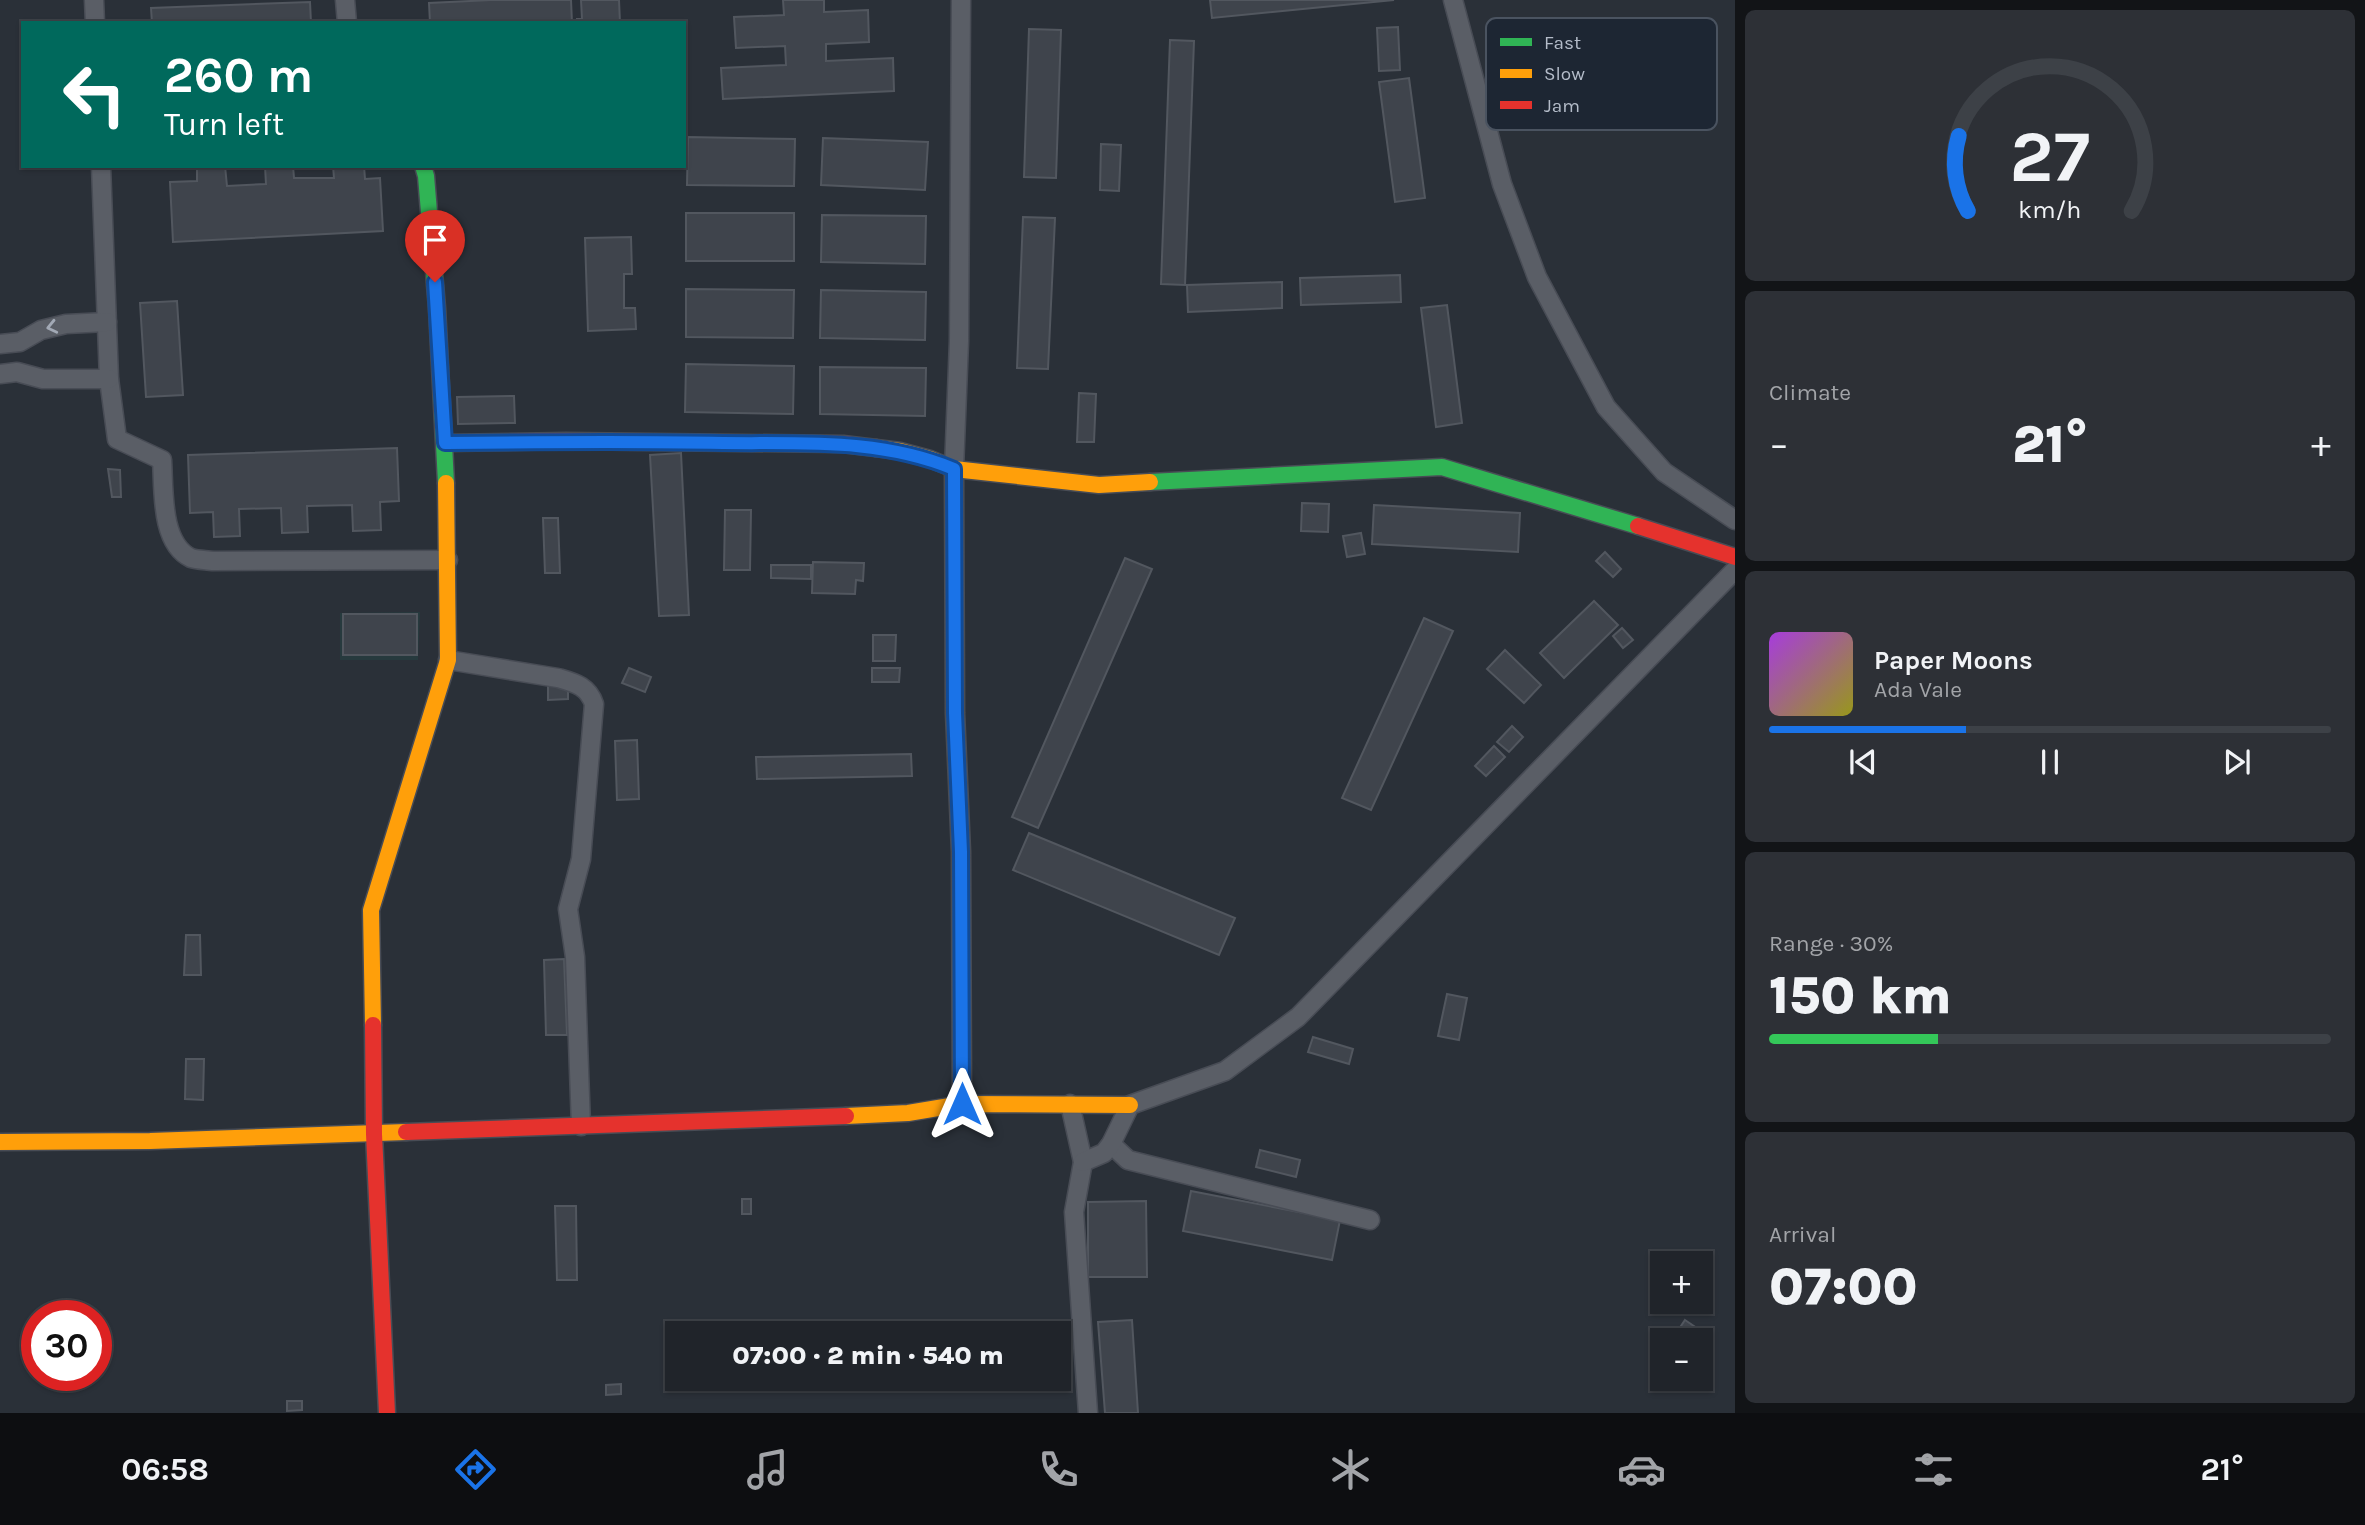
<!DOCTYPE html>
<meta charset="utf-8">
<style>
body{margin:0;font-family:Karla,sans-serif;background:#2d3036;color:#f1f3f6;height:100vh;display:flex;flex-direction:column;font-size:26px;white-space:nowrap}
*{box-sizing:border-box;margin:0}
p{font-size:23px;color:#a2a4a8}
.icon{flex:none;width:38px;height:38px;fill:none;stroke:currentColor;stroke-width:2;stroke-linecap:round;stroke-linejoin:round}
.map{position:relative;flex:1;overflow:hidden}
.details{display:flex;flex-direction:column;gap:10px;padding:10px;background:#121417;width:630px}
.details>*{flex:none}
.guide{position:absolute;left:21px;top:21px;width:665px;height:147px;border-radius:0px;box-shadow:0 2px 5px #0004,0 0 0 2px #3d4147;background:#00695c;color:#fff;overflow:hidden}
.controls{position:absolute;left:1650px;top:1251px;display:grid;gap:14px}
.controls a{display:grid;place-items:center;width:63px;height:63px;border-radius:0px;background:#20242a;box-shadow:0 2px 5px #0004,0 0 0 2px #3d4147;font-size:35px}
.speed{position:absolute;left:21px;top:1300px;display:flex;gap:14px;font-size:35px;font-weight:700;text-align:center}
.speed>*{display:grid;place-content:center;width:91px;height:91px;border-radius:50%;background:#20242a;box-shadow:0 2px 5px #0004,0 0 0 2px #3d4147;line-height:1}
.speed .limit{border:10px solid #d22;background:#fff;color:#111}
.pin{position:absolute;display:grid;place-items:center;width:60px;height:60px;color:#fff;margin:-72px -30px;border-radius:50% 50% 50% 0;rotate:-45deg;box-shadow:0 0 7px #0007}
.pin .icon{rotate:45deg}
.me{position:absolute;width:77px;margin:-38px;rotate:0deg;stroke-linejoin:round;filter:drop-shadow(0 0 5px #0008)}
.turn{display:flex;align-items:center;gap:24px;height:147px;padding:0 28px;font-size:32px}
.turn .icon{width:91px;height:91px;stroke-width:2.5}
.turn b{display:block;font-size:49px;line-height:60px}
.big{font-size:52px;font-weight:800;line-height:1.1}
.details .tile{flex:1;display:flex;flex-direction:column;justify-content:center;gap:10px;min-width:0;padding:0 24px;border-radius:10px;background:#2d3036}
.details .dial{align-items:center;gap:0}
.dial svg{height:182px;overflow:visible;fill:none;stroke:#3d4147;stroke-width:7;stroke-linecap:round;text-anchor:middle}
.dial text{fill:#f1f3f6;stroke:none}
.song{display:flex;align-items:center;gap:21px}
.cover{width:84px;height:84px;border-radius:10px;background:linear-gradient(135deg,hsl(280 70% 55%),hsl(60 70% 35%))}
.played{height:7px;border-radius:4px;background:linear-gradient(90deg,#1a73e8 35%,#3d4147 35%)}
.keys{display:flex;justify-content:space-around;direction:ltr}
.heat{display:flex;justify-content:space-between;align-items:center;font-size:38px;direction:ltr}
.charge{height:10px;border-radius:5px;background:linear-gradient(90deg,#34c759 30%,#3d4147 0)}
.trip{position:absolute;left:665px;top:1321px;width:406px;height:70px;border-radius:0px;background:#20242a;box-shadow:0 2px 5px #0004,0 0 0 2px #3d4147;font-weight:800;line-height:70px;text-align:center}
.tab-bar{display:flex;height:112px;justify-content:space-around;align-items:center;background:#0d0e11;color:#a2a4a8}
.tab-bar .icon{width:49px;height:49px}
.tab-bar .selected{color:#1a73e8}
.tab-bar b{font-size:32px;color:#f1f3f6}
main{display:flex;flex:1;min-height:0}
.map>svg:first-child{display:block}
.green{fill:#273a3e}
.building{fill:#3f444c;stroke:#52575f;stroke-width:2}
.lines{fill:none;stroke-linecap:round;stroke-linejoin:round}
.street-casing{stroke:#484c55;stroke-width:21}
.fast-casing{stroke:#484c55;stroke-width:19}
.slow-casing{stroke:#484c55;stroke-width:19}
.jam-casing{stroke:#484c55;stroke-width:19}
.street{stroke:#5a5e66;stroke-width:18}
.fast{stroke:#30b455;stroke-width:16}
.slow{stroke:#ff9f0a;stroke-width:16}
.jam{stroke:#e5322d;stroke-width:16}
.oneway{stroke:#a2a9b5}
.route-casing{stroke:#114b97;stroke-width:18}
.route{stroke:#1a73e8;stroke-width:12}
.key{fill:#1d2633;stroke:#4a5360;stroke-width:2}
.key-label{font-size:19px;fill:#b4bcc9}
</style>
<main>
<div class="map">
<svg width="1735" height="1413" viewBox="0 0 1735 1413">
<rect width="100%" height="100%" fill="#2a3038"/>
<path class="green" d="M 420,612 L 418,660 L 340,660 L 340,613 Z"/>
<g class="building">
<path d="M 491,0 L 571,0 L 572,23 L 430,23 L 429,3 Z"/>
<path d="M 581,0 L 619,0 L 620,23 L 577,23 L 577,19 L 582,19 Z"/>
<path d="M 783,0 L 824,0 L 824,12 L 868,10 L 869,42 L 826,44 L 826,61 L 893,58 L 894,91 L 723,99 L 721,68 L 786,65 L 785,46 L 736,48 L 734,17 L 784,15 Z"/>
<path d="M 1210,0 L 1394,0 L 1212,18 Z"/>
<path d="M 310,2 L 311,23 L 152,23 L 151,8 Z"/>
<path d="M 1398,27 L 1400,70 L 1379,71 L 1377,28 Z"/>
<path d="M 1029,29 L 1061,30 L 1056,178 L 1024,177 Z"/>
<path d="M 1170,40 L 1194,41 L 1185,285 L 1161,284 Z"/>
<path d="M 1409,78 L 1425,198 L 1395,202 L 1379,82 Z"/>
<path d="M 688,137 L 795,139 L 794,186 L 687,185 Z"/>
<path d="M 823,138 L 928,142 L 925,190 L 821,185 Z"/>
<path d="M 1101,144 L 1121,145 L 1119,191 L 1100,190 Z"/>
<path d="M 197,166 L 225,166 L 227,186 L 266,184 L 265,166 L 293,166 L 294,178 L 334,178 L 333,166 L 364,166 L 365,179 L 380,178 L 383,231 L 173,242 L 170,182 L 197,181 Z"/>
<rect x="686" y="213" width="108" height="48"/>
<path d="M 822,215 L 926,216 L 925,264 L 821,262 Z"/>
<path d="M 1023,217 L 1055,218 L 1048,369 L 1017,368 Z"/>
<path d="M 631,237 L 632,274 L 624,274 L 624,308 L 635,308 L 636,329 L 588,331 L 585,238 Z"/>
<path d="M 1400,275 L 1401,302 L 1301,305 L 1300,278 Z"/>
<path d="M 1282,282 L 1282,308 L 1188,312 L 1187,285 Z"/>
<path d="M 686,289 L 794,290 L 793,338 L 686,337 Z"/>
<path d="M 821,290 L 926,292 L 925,340 L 820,338 Z"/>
<path d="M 177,301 L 183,395 L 146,397 L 140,303 Z"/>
<path d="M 1447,305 L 1462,423 L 1436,427 L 1421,308 Z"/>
<path d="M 686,364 L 794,366 L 793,414 L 685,412 Z"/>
<path d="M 820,367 L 926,368 L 925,416 L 820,414 Z"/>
<path d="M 1079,393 L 1096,394 L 1094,442 L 1077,442 Z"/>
<path d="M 514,396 L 515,423 L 458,424 L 457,397 Z"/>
<path d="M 397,448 L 399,501 L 380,502 L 381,530 L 353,531 L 352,505 L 307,506 L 308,532 L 282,533 L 281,508 L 239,509 L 240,536 L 214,537 L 213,512 L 190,513 L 188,455 Z"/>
<path d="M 681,453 L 689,615 L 659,616 L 650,455 Z"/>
<path d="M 108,469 L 120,470 L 121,497 L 112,497 Z"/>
<path d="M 1302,503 L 1329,504 L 1328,532 L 1301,531 Z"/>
<path d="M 1374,505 L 1520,513 L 1518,552 L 1372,544 Z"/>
<path d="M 725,510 L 751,510 L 750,570 L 724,570 Z"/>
<path d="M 543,518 L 558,518 L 560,573 L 545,573 Z"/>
<path d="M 1361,533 L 1365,554 L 1347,557 L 1343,536 Z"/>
<path d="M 1605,552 L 1621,569 L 1613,577 L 1596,561 Z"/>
<path d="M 1125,558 L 1152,569 L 1038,828 L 1012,817 Z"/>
<path d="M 813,562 L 864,563 L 863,581 L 856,580 L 855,594 L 812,593 Z"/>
<path d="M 771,565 L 811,565 L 811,579 L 771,578 Z"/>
<path d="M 1594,601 L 1618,625 L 1564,678 L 1540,653 Z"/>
<rect x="343" y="614" width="74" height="41"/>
<path d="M 1424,618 L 1453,631 L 1371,810 L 1342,798 Z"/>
<path d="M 1622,628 L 1633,640 L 1623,648 L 1613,636 Z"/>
<path d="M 873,635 L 896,635 L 895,661 L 873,661 Z"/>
<path d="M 1505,650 L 1541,685 L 1524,703 L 1487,669 Z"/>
<path d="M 629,668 L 651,677 L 645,692 L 622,683 Z"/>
<path d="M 872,668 L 900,668 L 899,682 L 872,682 Z"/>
<path d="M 568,685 L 568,699 L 548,700 L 548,686 Z"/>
<path d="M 1512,726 L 1523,737 L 1509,752 L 1497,742 Z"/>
<path d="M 637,740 L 639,799 L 617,800 L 615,741 Z"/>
<path d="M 1494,746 L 1505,757 L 1486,776 L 1475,766 Z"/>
<path d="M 911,754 L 912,776 L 757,779 L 756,757 Z"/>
<path d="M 1029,833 L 1235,918 L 1219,955 L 1013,870 Z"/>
<path d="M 186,935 L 200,935 L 201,975 L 184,975 Z"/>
<path d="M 564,959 L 567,1035 L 546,1035 L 544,960 Z"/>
<path d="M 1447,994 L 1467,998 L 1459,1040 L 1438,1036 Z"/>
<path d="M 1313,1037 L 1353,1049 L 1349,1064 L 1308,1052 Z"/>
<path d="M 186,1059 L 204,1059 L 203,1100 L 185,1099 Z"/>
<path d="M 1260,1150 L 1300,1160 L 1296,1177 L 1256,1167 Z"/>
<path d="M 1191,1191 L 1340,1220 L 1332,1260 L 1183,1231 Z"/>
<rect x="742" y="1199" width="9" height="15"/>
<path d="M 1146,1201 L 1147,1277 L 1088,1277 L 1088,1202 Z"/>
<path d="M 555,1206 L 576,1206 L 577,1280 L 557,1280 Z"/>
<path d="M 1132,1320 L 1138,1413 L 1105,1413 L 1098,1322 Z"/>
<path d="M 1685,1320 L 1713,1339 L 1704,1351 L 1701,1348 L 1701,1340 L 1689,1340 L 1677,1332 Z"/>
<path d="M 996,1379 L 1041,1379 L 1042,1384 L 996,1386 Z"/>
<path d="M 621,1384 L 621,1394 L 606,1395 L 606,1385 Z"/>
<path d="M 287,1401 L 302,1401 L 302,1410 L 287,1411 Z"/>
</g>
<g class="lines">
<defs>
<g id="street">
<path d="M 94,0 L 95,23"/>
<path d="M 345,0 L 347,23"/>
<path d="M 961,0 L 959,341 L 954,469 L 955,713 L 961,852 L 962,1104"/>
<path d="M 1453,0 L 1502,184 L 1537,277 L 1606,407 L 1664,472 L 1735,520"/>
<path d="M 101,166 L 109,379 L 117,439 L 162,460 C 164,489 160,543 191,558 C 197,560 206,560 213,561 L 448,560"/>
<path d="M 0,344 L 20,342 L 41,330 L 66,324 L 107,322"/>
<path d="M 0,374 L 17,372 L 43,379 L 109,379"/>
<path d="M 448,660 L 558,678 C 575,683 588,686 594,704 L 581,859 L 568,909 L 575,957 L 581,1126"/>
<path d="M 1070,1104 L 1083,1162 L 1074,1212 L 1088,1413"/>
<path d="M 1111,1144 L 1128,1160 L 1370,1220"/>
<path d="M 1083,1162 L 1104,1153 L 1111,1144 L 1130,1105 L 1225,1071 L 1298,1017 L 1735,570"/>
</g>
<g id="fast">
<path d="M 423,166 L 426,176 L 437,308 L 446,483"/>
<path d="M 1150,482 L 1442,467 L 1638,526"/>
</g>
<g id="slow">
<path d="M 876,448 L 900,451 L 930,459 L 954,469 L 1099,485 L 1150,482"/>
<path d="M 373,1025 L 371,910 L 448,660 L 446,483"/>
<path d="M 846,1116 L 908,1113 L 962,1104 L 1130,1105"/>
<path d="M 0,1142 L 150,1141 L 406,1132"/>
</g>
<g id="jam">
<path d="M 445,443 L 566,441 L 843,444 L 876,448"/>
<path d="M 1638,526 L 1735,557"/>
<path d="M 373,1025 L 374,1134 L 387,1413"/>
<path d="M 406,1132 L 846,1116"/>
</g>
</defs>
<use href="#street" class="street-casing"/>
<use href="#fast" class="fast-casing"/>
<use href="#slow" class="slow-casing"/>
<use href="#jam" class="jam-casing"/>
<use href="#street" class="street"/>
<use href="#fast" class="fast"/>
<use href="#slow" class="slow"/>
<use href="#jam" class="jam"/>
</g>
<defs><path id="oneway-chevron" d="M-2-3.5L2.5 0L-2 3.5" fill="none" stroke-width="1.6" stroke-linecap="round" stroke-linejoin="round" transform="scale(1.75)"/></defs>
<use class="oneway" href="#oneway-chevron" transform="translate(52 327) rotate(167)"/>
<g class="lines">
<defs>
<path id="route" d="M 435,282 L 445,443 C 538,442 630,441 723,443 C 801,444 880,438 954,469 L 955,713 L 961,852 L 962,1104"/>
</defs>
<use href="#route" class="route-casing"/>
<use href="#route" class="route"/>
</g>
<rect x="1486" y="18" width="231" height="112" rx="10" class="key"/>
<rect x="1500" y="38" width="32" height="8" fill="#30b455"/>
<rect x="1500" y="69" width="32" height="9" fill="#ff9f0a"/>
<rect x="1500" y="101" width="32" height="8" fill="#e5322d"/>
<g class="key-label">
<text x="1544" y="49">Fast</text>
<text x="1544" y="80">Slow</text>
<text x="1544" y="112">Jam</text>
</g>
</svg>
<div class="controls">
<a>+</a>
<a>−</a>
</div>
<div class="speed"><div class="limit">30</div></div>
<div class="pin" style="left:435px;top:282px;background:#d93025"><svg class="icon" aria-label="arrive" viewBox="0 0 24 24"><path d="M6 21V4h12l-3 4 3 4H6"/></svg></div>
<svg class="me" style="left:962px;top:1104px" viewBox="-20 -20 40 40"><path d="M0-17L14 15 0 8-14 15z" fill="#1a73e8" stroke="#fff" stroke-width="4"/></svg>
<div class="trip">07:00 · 2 min · 540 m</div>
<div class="guide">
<div class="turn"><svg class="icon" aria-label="left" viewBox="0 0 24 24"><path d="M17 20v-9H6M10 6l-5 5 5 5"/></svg><div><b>260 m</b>Turn left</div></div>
</div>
</div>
<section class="details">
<div class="tile dial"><svg viewBox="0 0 100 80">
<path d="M14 69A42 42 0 1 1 86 69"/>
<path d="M14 69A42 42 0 0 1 10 36" stroke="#1a73e8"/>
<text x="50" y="56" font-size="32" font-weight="700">27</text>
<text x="50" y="72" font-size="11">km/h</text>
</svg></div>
<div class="tile"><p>Climate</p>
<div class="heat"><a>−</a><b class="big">21°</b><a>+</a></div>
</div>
<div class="tile">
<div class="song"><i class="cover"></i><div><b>Paper Moons</b><p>Ada Vale</p></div></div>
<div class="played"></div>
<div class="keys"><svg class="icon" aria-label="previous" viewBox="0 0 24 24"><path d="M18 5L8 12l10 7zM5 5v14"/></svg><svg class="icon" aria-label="pause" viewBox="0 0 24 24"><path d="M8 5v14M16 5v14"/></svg><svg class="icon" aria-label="next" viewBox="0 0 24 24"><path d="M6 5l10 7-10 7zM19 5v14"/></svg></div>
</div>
<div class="tile"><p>Range · 30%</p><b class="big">150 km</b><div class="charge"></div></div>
<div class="tile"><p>Arrival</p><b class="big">07:00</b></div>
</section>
</main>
<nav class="tab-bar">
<b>06:58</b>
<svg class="icon selected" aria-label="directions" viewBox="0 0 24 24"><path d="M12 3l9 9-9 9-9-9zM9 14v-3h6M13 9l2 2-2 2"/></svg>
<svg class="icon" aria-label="music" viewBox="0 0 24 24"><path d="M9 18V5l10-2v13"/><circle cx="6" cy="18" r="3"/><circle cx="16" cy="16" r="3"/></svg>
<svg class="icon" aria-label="phone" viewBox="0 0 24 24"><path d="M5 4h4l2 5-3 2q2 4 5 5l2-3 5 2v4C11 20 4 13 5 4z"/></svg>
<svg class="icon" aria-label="climate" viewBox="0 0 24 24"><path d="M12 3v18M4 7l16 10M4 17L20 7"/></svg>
<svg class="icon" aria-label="car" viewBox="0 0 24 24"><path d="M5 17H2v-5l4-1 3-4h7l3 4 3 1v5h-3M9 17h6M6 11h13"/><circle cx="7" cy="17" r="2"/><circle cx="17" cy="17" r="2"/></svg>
<svg class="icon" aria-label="filters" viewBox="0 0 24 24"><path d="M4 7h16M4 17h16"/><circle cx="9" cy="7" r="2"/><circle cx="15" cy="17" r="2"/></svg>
<b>21°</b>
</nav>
